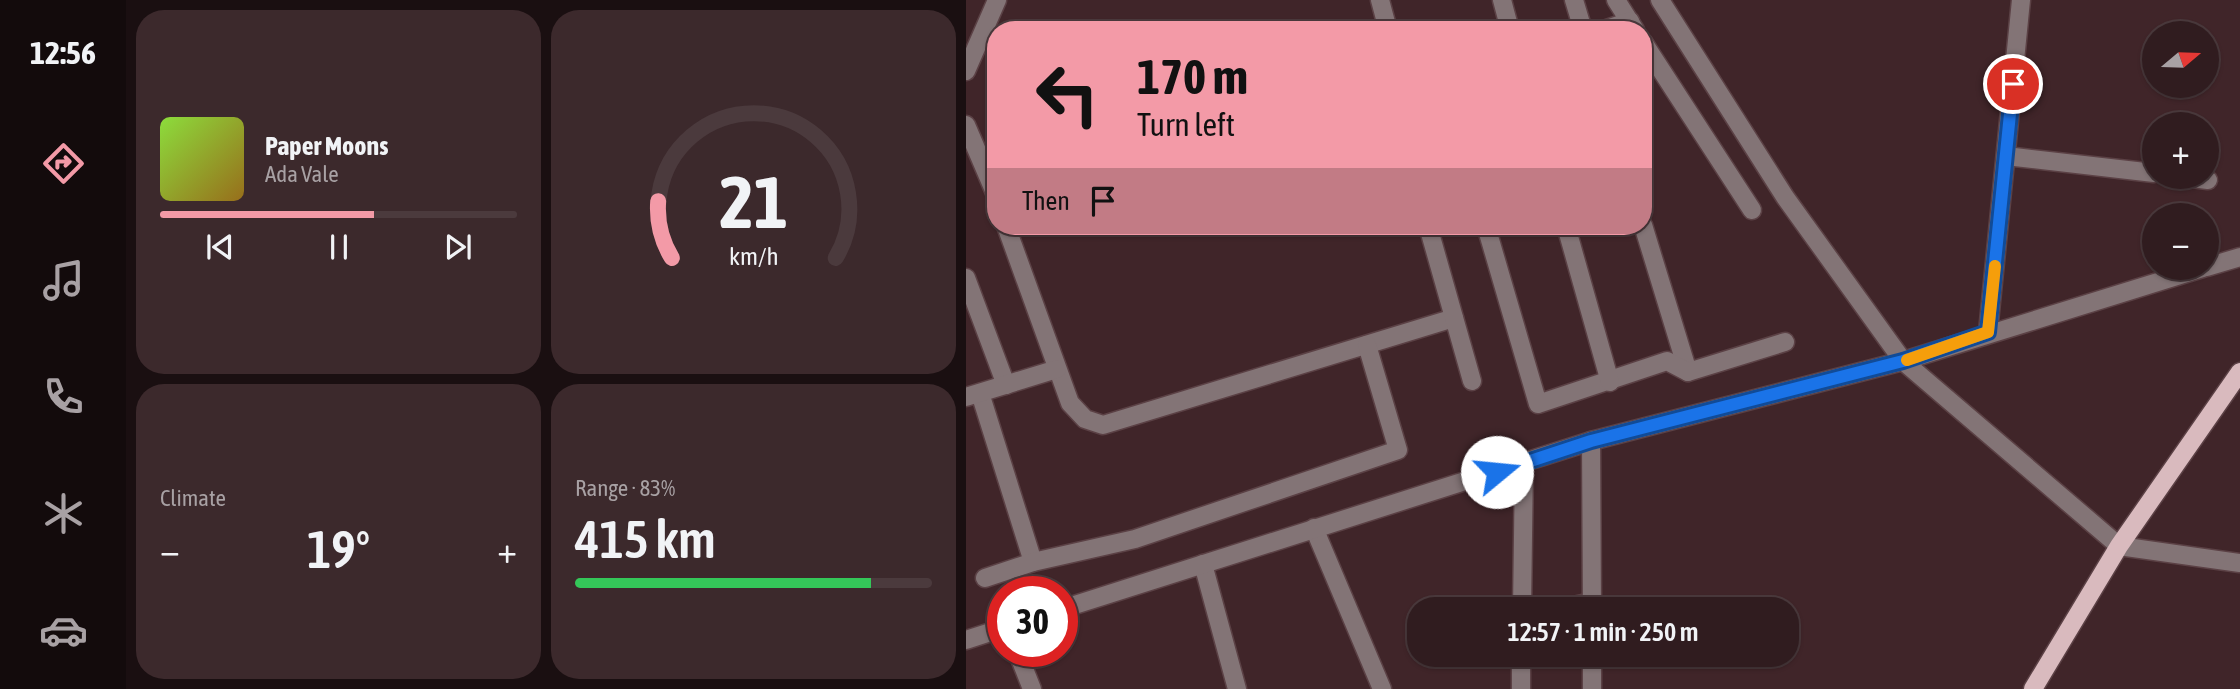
<!DOCTYPE html>
<meta charset="utf-8">
<style>
body{margin:0;font-family:"Asap Condensed",sans-serif;background:#3c292c;color:#f1f3f6;height:100vh;display:flex;flex-direction:column;font-size:26px;white-space:nowrap}
*{box-sizing:border-box;margin:0}
p{font-size:23px;color:#a8a1a4}
.icon{flex:none;width:38px;height:38px;fill:none;stroke:currentColor;stroke-width:2;stroke-linecap:round;stroke-linejoin:round}
.map{position:relative;flex:1;overflow:hidden}
.side{display:flex;flex-direction:column;gap:10px;padding:10px;background:#1a0f11;width:840px}
.side>*{flex:none}
.banner{position:absolute;left:21px;top:21px;width:665px;height:214px;border-radius:28px;box-shadow:0 2px 5px #0004,0 0 0 2px #4b3a3d;background:#f39aa7;color:#111;overflow:hidden}
.needle{width:46px;rotate:71deg}
.tools{position:absolute;left:1176px;top:21px;display:grid;gap:14px}
.tools a{display:grid;place-items:center;width:77px;height:77px;border-radius:50%;background:#301c1f;box-shadow:0 2px 5px #0004,0 0 0 2px #4b3a3d;font-size:35px}
.speed{position:absolute;left:21px;top:576px;display:flex;gap:14px;font-size:35px;font-weight:700;text-align:center}
.speed>*{display:grid;place-content:center;width:91px;height:91px;border-radius:50%;background:#301c1f;box-shadow:0 2px 5px #0004,0 0 0 2px #4b3a3d;line-height:1}
.speed .limit{border:10px solid #d22;background:#fff;color:#111}
.pin{position:absolute;display:grid;place-items:center;width:60px;height:60px;color:#fff;margin:-30px;border:4px solid #fff;border-radius:50%;box-shadow:0 2px 7px #0007}
.me{position:absolute;width:77px;margin:-38px;rotate:73deg;stroke-linejoin:round;filter:drop-shadow(0 0 5px #0008)}
.turn{display:flex;align-items:center;gap:24px;height:147px;padding:0 35px;font-size:32px}
.turn .icon{width:91px;height:91px;stroke-width:2.5}
.turn b{display:block;font-size:49px;line-height:60px}
.then{display:flex;align-items:center;height:66px;padding:0 35px;background:#0003;gap:14px;font-size:26px}
.big{font-size:52px;font-weight:600;line-height:1.1}
.side .tile{flex:1;display:flex;flex-direction:column;justify-content:center;gap:10px;min-width:0;padding:0 24px;border-radius:28px;background:#3c292c}
.side .dial{align-items:center;gap:0}
.dial svg{height:182px;overflow:visible;fill:none;stroke:#4b3a3d;stroke-width:7;stroke-linecap:round;text-anchor:middle}
.dial text{fill:#f1f3f6;stroke:none}
.song{display:flex;align-items:center;gap:21px}
.cover{width:84px;height:84px;border-radius:10px;background:linear-gradient(135deg,hsl(90 70% 55%),hsl(40 70% 35%))}
.played{height:7px;border-radius:4px;background:linear-gradient(90deg,#f39aa7 60%,#4b3a3d 60%)}
.keys{display:flex;justify-content:space-around;direction:ltr}
.heat{display:flex;justify-content:space-between;align-items:center;font-size:38px;direction:ltr}
.charge{height:10px;border-radius:5px;background:linear-gradient(90deg,#34c759 83%,#4b3a3d 0)}
.side .tiles{flex:1;display:grid;gap:10px;grid-template-columns:repeat(2,1fr)}
.trip{position:absolute;left:441px;top:597px;width:392px;height:70px;border-radius:28px;background:#301c1f;box-shadow:0 2px 5px #0004,0 0 0 2px #4b3a3d;font-weight:600;line-height:70px;text-align:center}
main{display:flex;flex:1;min-height:0}
.menu{display:flex;flex-direction:column;width:126px;justify-content:space-around;align-items:center;background:#130b0c;color:#a8a1a4}
.menu .icon{width:49px;height:49px}
.menu .selected{color:#f39aa7}
.menu b{font-size:32px;color:#f1f3f6}
.map>svg:first-child{display:block}
.lines{fill:none;stroke-linecap:round;stroke-linejoin:round}
.minor-casing{stroke:#5b4145;stroke-width:21}
.major-casing{stroke:#5b4145;stroke-width:21}
.minor{stroke:#837476;stroke-width:18}
.major{stroke:#d9babe;stroke-width:18}
.route-casing{stroke:#114b97;stroke-width:18}
.route{stroke:#1a73e8;stroke-width:12}
.slow{stroke:#f59e0b;stroke-width:12}
</style>
<main>
<nav class="menu">
<b>12:56</b>
<svg class="icon selected" aria-label="directions" viewBox="0 0 24 24"><path d="M12 3l9 9-9 9-9-9zM9 14v-3h6M13 9l2 2-2 2"/></svg>
<svg class="icon" aria-label="music" viewBox="0 0 24 24"><path d="M9 18V5l10-2v13"/><circle cx="6" cy="18" r="3"/><circle cx="16" cy="16" r="3"/></svg>
<svg class="icon" aria-label="phone" viewBox="0 0 24 24"><path d="M5 4h4l2 5-3 2q2 4 5 5l2-3 5 2v4C11 20 4 13 5 4z"/></svg>
<svg class="icon" aria-label="climate" viewBox="0 0 24 24"><path d="M12 3v18M4 7l16 10M4 17L20 7"/></svg>
<svg class="icon" aria-label="car" viewBox="0 0 24 24"><path d="M5 17H2v-5l4-1 3-4h7l3 4 3 1v5h-3M9 17h6M6 11h13"/><circle cx="7" cy="17" r="2"/><circle cx="17" cy="17" r="2"/></svg>
</nav>
<section class="side">
<div class="tiles">
<div class="tile">
<div class="song"><i class="cover"></i><div><b>Paper Moons</b><p>Ada Vale</p></div></div>
<div class="played"></div>
<div class="keys"><svg class="icon" aria-label="previous" viewBox="0 0 24 24"><path d="M18 5L8 12l10 7zM5 5v14"/></svg><svg class="icon" aria-label="pause" viewBox="0 0 24 24"><path d="M8 5v14M16 5v14"/></svg><svg class="icon" aria-label="next" viewBox="0 0 24 24"><path d="M6 5l10 7-10 7zM19 5v14"/></svg></div>
</div>
<div class="tile dial"><svg viewBox="0 0 100 80">
<path d="M14 69A42 42 0 1 1 86 69"/>
<path d="M14 69A42 42 0 0 1 8 44" stroke="#f39aa7"/>
<text x="50" y="56" font-size="32" font-weight="700">21</text>
<text x="50" y="72" font-size="11">km/h</text>
</svg></div>
<div class="tile"><p>Climate</p>
<div class="heat"><a>−</a><b class="big">19°</b><a>+</a></div>
</div>
<div class="tile"><p>Range · 83%</p><b class="big">415 km</b><div class="charge"></div></div>
</div>
</section>
<div class="map">
<svg width="1274" height="689" viewBox="0 0 1274 689">
<rect width="100%" height="100%" fill="#402529"/>
<g class="lines">
<defs>
<g id="minor">
<path d="M 414,0 L 422,30"/>
<path d="M 536,0 L 544,30"/>
<path d="M 608,0 L 617,30"/>
<path d="M 650,0 L 669,30"/>
<path d="M 694,0 L 819,197 L 937,361 L 1153,546 L 1274,563"/>
<path d="M 638,30 L 664,21"/>
<path d="M 677,42 L 786,210"/>
<path d="M 0,71 L 31,0"/>
<path d="M 0,125 L 30,195"/>
<path d="M 1040,156 L 1188,173"/>
<path d="M 1218,177 L 1242,180"/>
<path d="M 677,225 L 722,372"/>
<path d="M 40,226 L 104,403 L 119,419 L 137,425 L 488,318"/>
<path d="M 462,226 L 506,381"/>
<path d="M 520,226 L 572,404 L 701,361 L 722,372 L 819,342"/>
<path d="M 600,226 L 644,382"/>
<path d="M 1241,267 L 1274,257"/>
<path d="M 0,278 L 40,385"/>
<path d="M 1022,332 L 1055,0"/>
<path d="M 14,393 L 67,562"/>
<path d="M 0,397 L 91,369"/>
<path d="M 625,441 L 626,609"/>
<path d="M 348,528 L 416,689"/>
<path d="M 237,564 L 271,689"/>
<path d="M 19,578 L 67,562 L 169,539 L 432,450 L 401,345"/>
<path d="M 96,609 L 625,441 L 937,361 L 1237,268"/>
<path d="M 556,609 L 558,464"/>
<path d="M 593,609 L 626,602"/>
<path d="M 0,640 L 37,628"/>
<path d="M 51,651 L 66,689"/>
<path d="M 626,654 L 626,689"/>
<path d="M 555,689 L 555,654"/>
</g>
<path id="major" d="M 1067,689 L 1153,546 L 1274,372"/>
</defs>
<use href="#minor" class="minor-casing"/>
<use href="#major" class="major-casing"/>
<use href="#minor" class="minor"/>
<use href="#major" class="major"/>
</g>
<g class="lines">
<defs>
<path id="route" d="M 531,472 L 625,441 L 937,361 L 1022,332 L 1047,84"/>
</defs>
<use href="#route" class="route-casing"/>
<use href="#route" class="route"/>
<path class="slow" d="M 941,360 L 1022,332 L 1029,266"/>
</g>
</svg>
<div class="tools">
<a><svg class="needle" viewBox="-14 -14 28 28"><path d="M0-13l5 13h-10z" fill="#e53935"/><path d="M0 13l5-13h-10z" fill="#a8a1a4"/></svg></a>
<a>+</a>
<a>−</a>
</div>
<div class="speed"><div class="limit">30</div></div>
<div class="pin" style="left:1047px;top:84px;background:#d93025"><svg class="icon" aria-label="arrive" viewBox="0 0 24 24"><path d="M6 21V4h12l-3 4 3 4H6"/></svg></div>
<svg class="me" style="left:531px;top:472px" viewBox="-20 -20 40 40"><circle r="19" fill="#fff"/><path d="M0-13L10 11 0 6-10 11z" fill="#1a73e8"/></svg>
<div class="trip">12:57 · 1 min · 250 m</div>
<div class="banner">
<div class="turn"><svg class="icon" aria-label="left" viewBox="0 0 24 24"><path d="M17 20v-9H6M10 6l-5 5 5 5"/></svg><div><b>170 m</b>Turn left</div></div>
<div class="then">Then<svg class="icon" aria-label="arrive" viewBox="0 0 24 24"><path d="M6 21V4h12l-3 4 3 4H6"/></svg></div>
</div>
</div>
</main>
